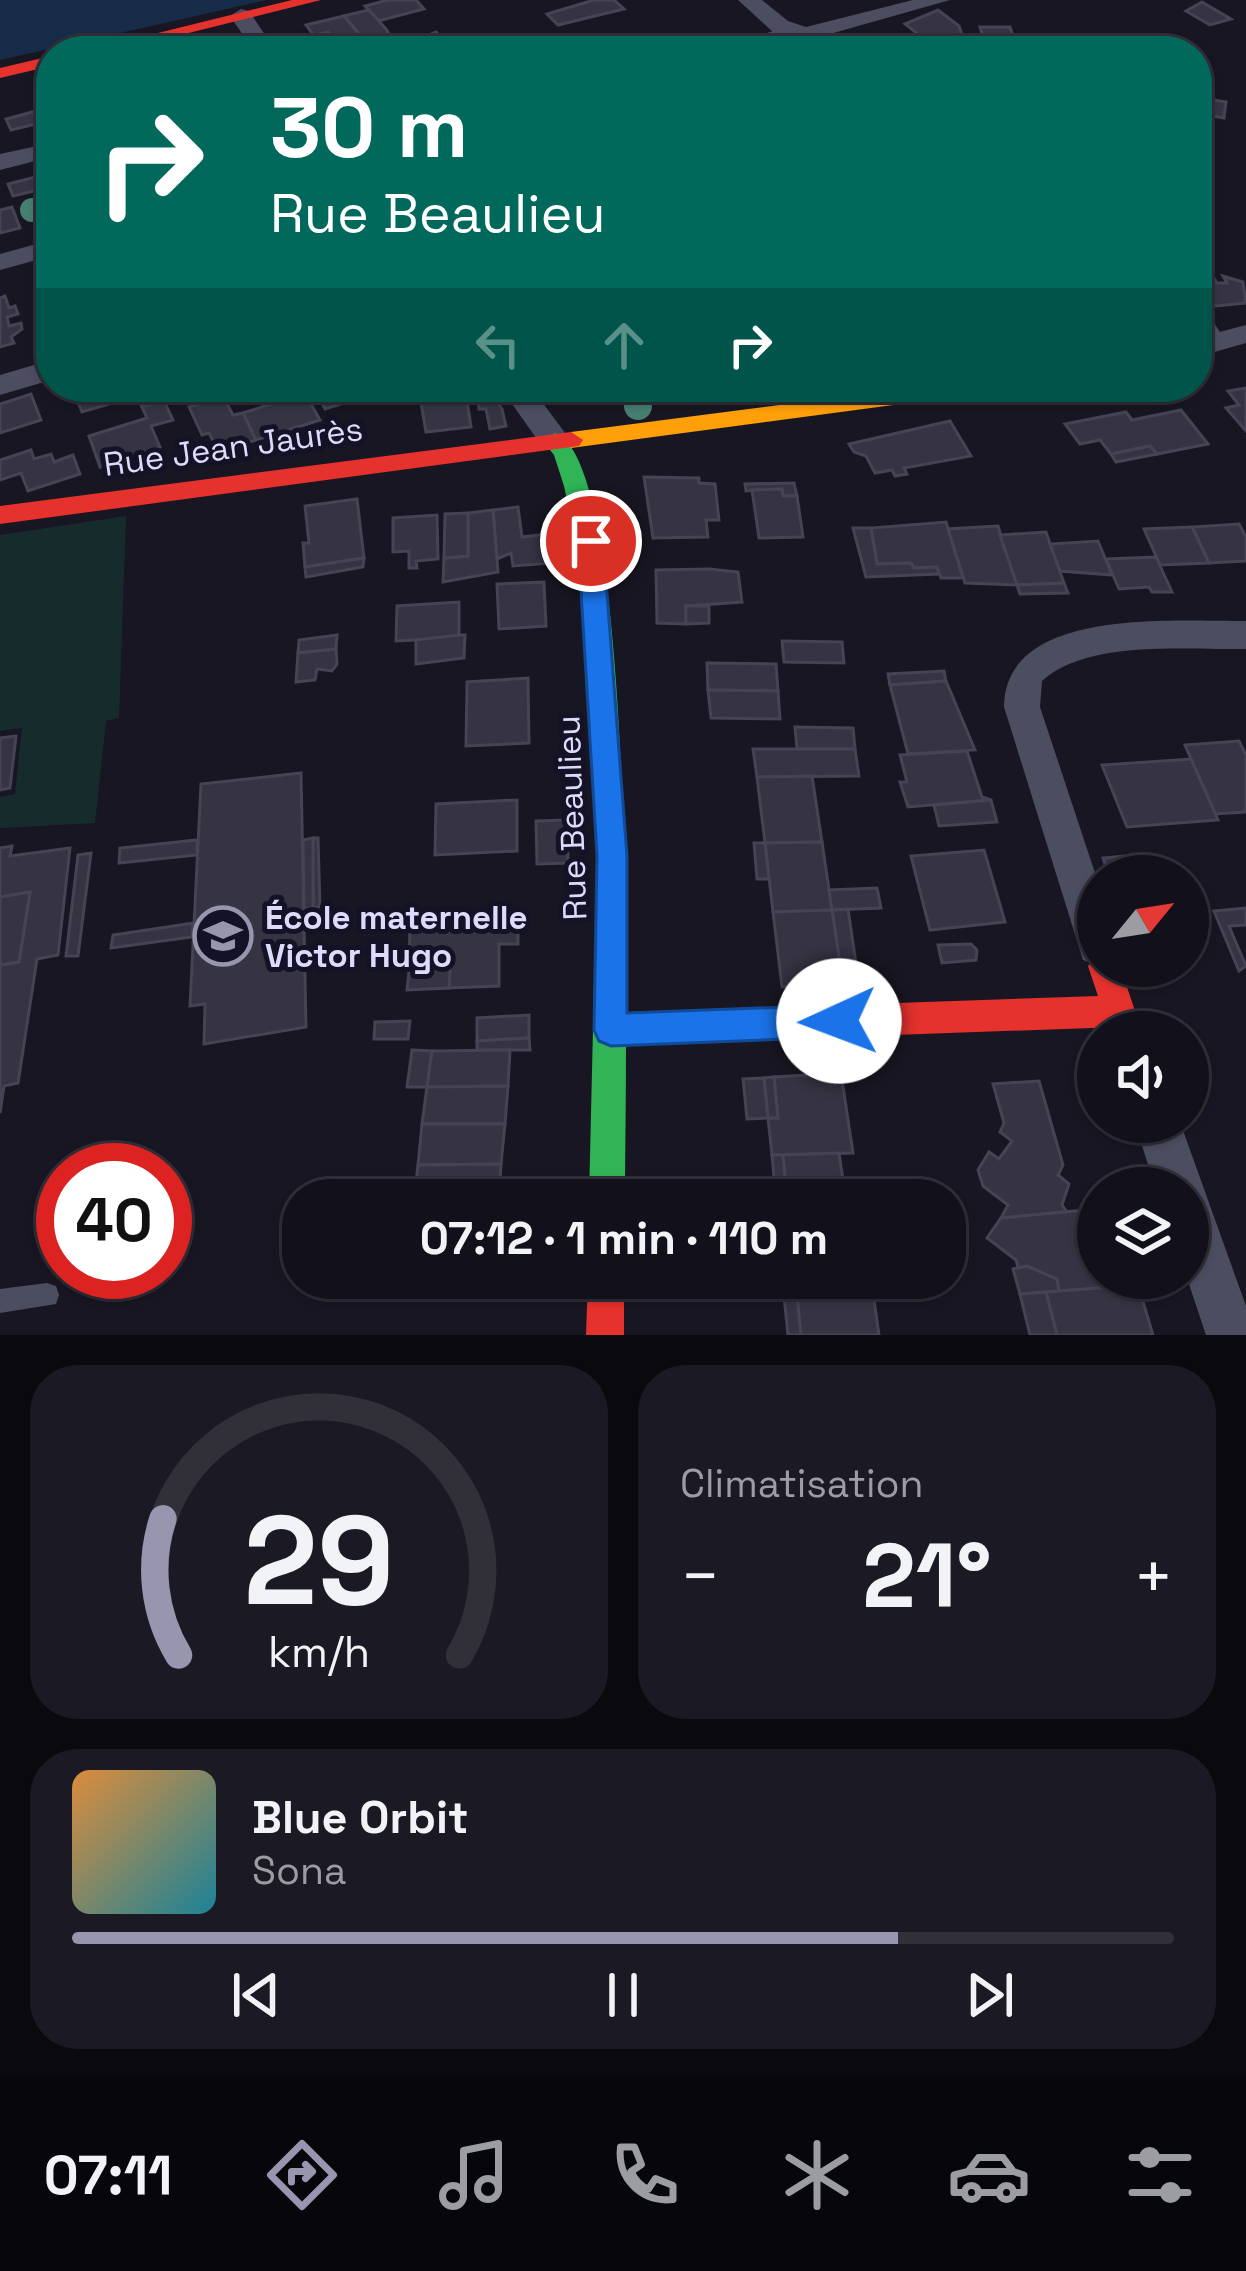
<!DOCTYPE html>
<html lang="fr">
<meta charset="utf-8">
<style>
body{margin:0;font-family:"Space Grotesk",sans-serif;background:#1b1923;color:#f1f3f6;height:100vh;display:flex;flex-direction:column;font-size:45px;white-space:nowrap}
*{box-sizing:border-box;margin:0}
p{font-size:39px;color:#9c9da2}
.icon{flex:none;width:66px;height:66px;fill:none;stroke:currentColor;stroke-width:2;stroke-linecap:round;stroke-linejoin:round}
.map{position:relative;height:1335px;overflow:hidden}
.panel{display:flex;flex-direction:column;gap:30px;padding:30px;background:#0a090e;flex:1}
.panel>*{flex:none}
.hud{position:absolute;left:36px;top:36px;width:1176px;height:366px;border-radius:48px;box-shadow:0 3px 9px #0004,0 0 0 3px #313039;background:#00695c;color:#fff;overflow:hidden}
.needle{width:78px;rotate:60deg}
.fabs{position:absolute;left:1077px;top:855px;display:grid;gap:24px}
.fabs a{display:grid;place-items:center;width:132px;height:132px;border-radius:50%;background:#12101a;box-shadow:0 3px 9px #0004,0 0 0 3px #313039;font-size:60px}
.speed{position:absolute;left:36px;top:1143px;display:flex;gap:24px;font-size:60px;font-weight:700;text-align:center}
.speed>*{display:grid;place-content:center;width:156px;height:156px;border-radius:50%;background:#12101a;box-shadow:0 3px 9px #0004,0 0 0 3px #313039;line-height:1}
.speed .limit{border:18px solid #d22;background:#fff;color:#111}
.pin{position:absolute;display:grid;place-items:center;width:102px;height:102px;color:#fff;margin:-51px;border:6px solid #fff;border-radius:50%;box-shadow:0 3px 12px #0007}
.me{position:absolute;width:132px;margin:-66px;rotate:268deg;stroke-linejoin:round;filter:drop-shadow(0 0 9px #0008)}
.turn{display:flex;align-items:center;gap:42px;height:252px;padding:0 36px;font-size:54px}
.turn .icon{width:156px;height:156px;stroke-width:2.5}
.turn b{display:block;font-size:84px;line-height:102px}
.lanes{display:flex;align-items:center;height:114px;padding:0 36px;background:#0003;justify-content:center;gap:60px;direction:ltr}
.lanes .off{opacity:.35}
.big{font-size:90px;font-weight:800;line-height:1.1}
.panel .widget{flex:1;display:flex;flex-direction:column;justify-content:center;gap:18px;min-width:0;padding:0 42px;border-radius:48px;background:#1b1923}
.panel .dial{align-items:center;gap:0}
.dial svg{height:312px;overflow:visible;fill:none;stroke:#313039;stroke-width:7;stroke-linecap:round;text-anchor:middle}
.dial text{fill:#f1f3f6;stroke:none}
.song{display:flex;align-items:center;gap:36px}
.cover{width:144px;height:144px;border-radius:18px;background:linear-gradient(135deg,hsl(30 70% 55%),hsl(190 70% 35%))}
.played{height:12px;border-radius:6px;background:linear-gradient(90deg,#9896af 75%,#313039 75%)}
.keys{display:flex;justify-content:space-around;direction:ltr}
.heat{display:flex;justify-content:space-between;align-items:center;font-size:66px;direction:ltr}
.panel .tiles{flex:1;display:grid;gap:30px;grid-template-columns:1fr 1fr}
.widget:last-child{grid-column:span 2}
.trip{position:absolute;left:282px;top:1179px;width:684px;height:120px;border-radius:48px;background:#12101a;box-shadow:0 3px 9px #0004,0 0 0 3px #313039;font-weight:800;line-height:120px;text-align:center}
.dock{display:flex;height:192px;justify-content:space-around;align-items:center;background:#07060a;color:#9c9da2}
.dock .icon{width:84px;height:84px}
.dock .current{color:#9896af}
.dock b{font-size:54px;color:#f1f3f6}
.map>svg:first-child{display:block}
.green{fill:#162c2c}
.water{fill:#162c48}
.building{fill:#363443;stroke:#454354;stroke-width:3}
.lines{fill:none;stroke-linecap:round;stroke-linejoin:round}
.lane{fill:#4d4d61;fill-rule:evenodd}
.street{fill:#4d4d61;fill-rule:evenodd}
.fast{fill:#30b455;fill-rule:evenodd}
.slow{fill:#ff9f0a;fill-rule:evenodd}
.jam{fill:#e5322d;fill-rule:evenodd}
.tree{fill:#477e72}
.route{fill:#1a73e8;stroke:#114b97;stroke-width:3}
.labels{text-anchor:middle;stroke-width:10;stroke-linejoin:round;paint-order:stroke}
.street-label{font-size:33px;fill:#dddbfb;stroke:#141226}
.poi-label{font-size:33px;font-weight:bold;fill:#dddbfb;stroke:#141226;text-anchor:start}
</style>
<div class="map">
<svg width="1246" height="1335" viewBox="0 0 1246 1335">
<rect width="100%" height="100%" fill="#181622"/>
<path class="green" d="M 126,516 L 119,718 L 106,721 L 95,823 L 0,828 L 0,797 L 15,794 L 22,728 L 0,731 L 0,535 Z"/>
<path class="water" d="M 0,0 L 267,0 L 0,60 Z"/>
<g class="building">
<path d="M 388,0 L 416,0 L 424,9 L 378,21 L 365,6 Z"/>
<path d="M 594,0 L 614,0 L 624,9 L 558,25 L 547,14 Z"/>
<path d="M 1202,2 L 1231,19 L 1210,25 L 1186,11 Z"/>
<path d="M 369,10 L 386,29 L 394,42 L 371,48 L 344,16 Z"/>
<path d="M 938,10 L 959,26 L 965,43 L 948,49 L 942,43 L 933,46 L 905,24 Z"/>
<path d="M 344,16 L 368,45 L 325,51 L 319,42 L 333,39 L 328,32 L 314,36 L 306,25 Z"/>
<path d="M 980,27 L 1010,27 L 1016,46 L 985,45 Z"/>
<path d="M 436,32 L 449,48 L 416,51 L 409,43 Z"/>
<path d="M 1202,98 L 1226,102 L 1224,118 L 1201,114 Z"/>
<path d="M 51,107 L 51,135 L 44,122 L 11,130 L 6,119 Z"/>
<path d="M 47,174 L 51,187 L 13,196 L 8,184 Z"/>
<path d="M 12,207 L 20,228 L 0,233 L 0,210 Z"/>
<path d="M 1197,269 L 1208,269 L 1217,283 L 1227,283 L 1223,276 L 1243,282 L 1246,303 L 1216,306 L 1197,286 Z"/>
<path d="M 5,296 L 9,308 L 15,306 L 18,314 L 7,317 L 9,326 L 21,323 L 22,329 L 11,337 L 14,343 L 0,347 L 0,298 Z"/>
<path d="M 72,387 L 138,391 L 158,387 L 164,401 L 142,407 L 136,396 L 82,412 Z"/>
<path d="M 313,387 L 365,387 L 369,395 L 325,409 Z"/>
<path d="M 384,387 L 465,387 L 471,427 L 426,432 L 420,397 L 392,401 Z"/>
<path d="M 1246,388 L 1246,431 L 1226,408 L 1239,405 L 1228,391 Z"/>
<path d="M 490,391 L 502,409 L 506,426 L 490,429 L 486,409 L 479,409 L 477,392 Z"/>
<path d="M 305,393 L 320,420 L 256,440 L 243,413 Z"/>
<path d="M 31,394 L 41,420 L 0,433 L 0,404 Z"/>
<path d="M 223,396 L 233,415 L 243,413 L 256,440 L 219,452 L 209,433 L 202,435 L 189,407 Z"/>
<path d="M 164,401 L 173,420 L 151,426 L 160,447 L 100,467 L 89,436 L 147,418 L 142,407 Z"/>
<path d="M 1181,410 L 1208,444 L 1157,454 L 1150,446 L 1111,454 L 1100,440 L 1080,444 L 1065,424 L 1126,412 L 1132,420 Z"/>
<path d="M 950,421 L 971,456 L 904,468 L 907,474 L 895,476 L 892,470 L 875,473 L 866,456 L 854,452 L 849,444 Z"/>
<path d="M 1150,446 L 1157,454 L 1116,462 L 1111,454 Z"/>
<path d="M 31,450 L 34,459 L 51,454 L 54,462 L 73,455 L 80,474 L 28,491 L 21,473 L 0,480 L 0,460 Z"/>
<path d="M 644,477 L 699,478 L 699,483 L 715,484 L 719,520 L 706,520 L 708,537 L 653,538 Z"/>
<path d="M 794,483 L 797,496 L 783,496 L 782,489 L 746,491 L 745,484 Z"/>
<path d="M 782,489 L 783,496 L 797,496 L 803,537 L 759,538 L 752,490 Z"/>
<path d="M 357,499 L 364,558 L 305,567 L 303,543 L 309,543 L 305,506 Z"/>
<path d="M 518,507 L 522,537 L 548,534 L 553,563 L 513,566 L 511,553 L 497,559 L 493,510 Z"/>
<path d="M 493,510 L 498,572 L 443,582 L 444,558 L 468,556 L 468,513 Z"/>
<path d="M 468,513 L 468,556 L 444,558 L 445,514 Z"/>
<path d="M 437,515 L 438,559 L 416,561 L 417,568 L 409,568 L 409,551 L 393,552 L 393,518 Z"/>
<path d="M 946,522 L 963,578 L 941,578 L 937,567 L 914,568 L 911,563 L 877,564 L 871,528 Z"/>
<path d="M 1239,524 L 1246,537 L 1246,561 L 1209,563 L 1192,527 Z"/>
<path d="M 998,526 L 1017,585 L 965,583 L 948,529 Z"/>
<path d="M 1192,527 L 1209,563 L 1160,565 L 1144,529 Z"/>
<path d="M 853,528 L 871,528 L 877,564 L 911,563 L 914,568 L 937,567 L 939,574 L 866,577 Z"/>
<path d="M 1046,532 L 1064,583 L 1017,585 L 1000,535 Z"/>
<path d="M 1098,541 L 1112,575 L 1060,571 L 1050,544 Z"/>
<path d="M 1156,557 L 1172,592 L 1152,592 L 1149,587 L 1119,589 L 1106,559 Z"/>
<path d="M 364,558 L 363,567 L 306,577 L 305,567 Z"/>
<path d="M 709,569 L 738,572 L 742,602 L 686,606 L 686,624 L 657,623 L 656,570 Z"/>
<path d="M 544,582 L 546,626 L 499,629 L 497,584 Z"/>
<path d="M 1064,583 L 1068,593 L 1020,594 L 1017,585 Z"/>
<path d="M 459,602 L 459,638 L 396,641 L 397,606 Z"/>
<path d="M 686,606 L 709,606 L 709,623 L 686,624 Z"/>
<path d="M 337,635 L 336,649 L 298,653 L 299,640 Z"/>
<path d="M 459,635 L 465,635 L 464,658 L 416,664 L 416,640 Z"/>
<path d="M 782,641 L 842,642 L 844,663 L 784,662 Z"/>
<path d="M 336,649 L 337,664 L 332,671 L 317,669 L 315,680 L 296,682 L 298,653 Z"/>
<path d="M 707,663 L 776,664 L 778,691 L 708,690 Z"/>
<path d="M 944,671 L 946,681 L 890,685 L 888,674 Z"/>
<path d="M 528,678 L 529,743 L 466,746 L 467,682 Z"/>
<path d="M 946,681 L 975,750 L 908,754 L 890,685 Z"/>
<path d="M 708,690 L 778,691 L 780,719 L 711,718 Z"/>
<path d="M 795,727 L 853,728 L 855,749 L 797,749 Z"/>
<path d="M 16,736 L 10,788 L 0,790 L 0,738 Z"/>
<path d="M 1239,741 L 1246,755 L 1246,812 L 1215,814 L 1185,745 Z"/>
<path d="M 753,749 L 855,749 L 859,776 L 757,777 Z"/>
<path d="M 967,751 L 982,797 L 991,800 L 908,807 L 900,782 L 907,782 L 900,755 Z"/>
<path d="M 1191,759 L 1218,820 L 1127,827 L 1102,765 Z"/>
<path d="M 301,773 L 306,1027 L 204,1044 L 205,1004 L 190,1006 L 201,784 Z"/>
<path d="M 812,776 L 822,842 L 765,843 L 757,777 Z"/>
<path d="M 517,800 L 517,851 L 435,855 L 436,804 Z"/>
<path d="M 991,800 L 997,822 L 939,826 L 934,805 Z"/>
<path d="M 567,820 L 568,863 L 537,864 L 536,821 Z"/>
<path d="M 313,838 L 318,838 L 320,907 L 313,908 Z"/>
<path d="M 313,838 L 313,908 L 304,909 L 303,840 Z"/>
<path d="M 197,840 L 197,855 L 119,863 L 120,848 Z"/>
<path d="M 822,842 L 832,910 L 773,912 L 765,843 Z"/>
<path d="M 754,843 L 765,843 L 769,879 L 757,879 Z"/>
<path d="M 12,846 L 10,856 L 70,848 L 58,955 L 37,959 L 18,1083 L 4,1086 L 0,1113 L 0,965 L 19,962 L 30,892 L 0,897 L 0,848 Z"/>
<path d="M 984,850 L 1005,922 L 930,930 L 911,856 Z"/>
<path d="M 91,853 L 78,956 L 66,956 L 78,855 Z"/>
<path d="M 1135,855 L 1145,876 L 1109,876 L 1103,858 Z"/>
<path d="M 877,888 L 881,908 L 832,910 L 829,890 Z"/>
<path d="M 30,892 L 19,962 L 0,965 L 0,897 Z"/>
<path d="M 1246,908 L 1246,925 L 1229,926 L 1246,966 L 1239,971 L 1214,911 Z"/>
<path d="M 848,909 L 859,984 L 843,984 L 832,910 Z"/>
<path d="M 832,910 L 843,984 L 782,987 L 773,912 Z"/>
<path d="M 518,917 L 518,944 L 499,944 L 499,986 L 449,988 L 450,969 L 409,972 L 410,922 Z"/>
<path d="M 193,923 L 192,937 L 111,948 L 113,935 Z"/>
<path d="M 971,944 L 977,950 L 976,960 L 942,963 L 938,945 Z"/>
<path d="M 450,969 L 449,988 L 407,990 L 409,972 Z"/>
<path d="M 529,1015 L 529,1038 L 477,1041 L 477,1018 Z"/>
<path d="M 410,1021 L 408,1039 L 374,1039 L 375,1022 Z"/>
<path d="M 529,1038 L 530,1050 L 477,1050 L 477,1041 Z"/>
<path d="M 412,1050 L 432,1051 L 427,1087 L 407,1087 Z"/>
<path d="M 510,1050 L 508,1086 L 427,1087 L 432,1051 Z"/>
<path d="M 841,1073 L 853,1153 L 772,1155 L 768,1118 L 778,1118 L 774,1077 Z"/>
<path d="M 774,1077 L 778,1118 L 768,1118 L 764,1078 Z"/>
<path d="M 764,1078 L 768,1118 L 747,1119 L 743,1079 Z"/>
<path d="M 1039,1081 L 1063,1165 L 1058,1175 L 1069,1184 L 1062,1205 L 1067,1212 L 1001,1218 L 1008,1205 L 983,1186 L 978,1170 L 989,1152 L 999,1159 L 1012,1141 L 1000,1132 L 1004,1123 L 993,1084 Z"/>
<path d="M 508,1086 L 505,1124 L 422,1124 L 427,1087 Z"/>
<path d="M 422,1124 L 505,1124 L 501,1164 L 418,1165 Z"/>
<path d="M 839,1153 L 846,1200 L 787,1200 L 783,1155 Z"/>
<path d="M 772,1155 L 783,1155 L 787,1200 L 776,1200 Z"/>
<path d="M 501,1164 L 499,1200 L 414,1200 L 418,1165 Z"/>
<path d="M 1097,1209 L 1098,1249 L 1091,1250 L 1098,1261 L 1098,1278 L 1118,1278 L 1121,1286 L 1059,1291 L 1057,1279 L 1018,1267 L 1016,1260 L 987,1238 L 1001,1218 Z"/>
<path d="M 1027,1266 L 1057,1279 L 1059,1291 L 1020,1294 L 1013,1269 Z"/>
<path d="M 404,1278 L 492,1278 L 491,1289 L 403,1285 Z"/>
<path d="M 774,1278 L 871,1278 L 879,1335 L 801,1335 L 797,1296 L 775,1295 Z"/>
<path d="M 1138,1285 L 1153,1335 L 1057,1335 L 1046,1292 Z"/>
<path d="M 1046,1292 L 1057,1335 L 1030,1335 L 1020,1294 Z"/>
<path d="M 784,1296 L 797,1296 L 801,1335 L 788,1335 Z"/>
</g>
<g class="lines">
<g class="lane">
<path d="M 786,27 L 792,30 L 790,32 L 726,51 L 708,51 Z"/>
<path d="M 1197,303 L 1202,304 L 1225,340 L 1225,346 L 1215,346 L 1197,318 Z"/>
<path d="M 47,1283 L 56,1286 L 59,1295 L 56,1304 L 0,1313 L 0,1289 Z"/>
</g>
<g class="street">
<path d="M 738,0 L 762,0 L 788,21 L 806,27 L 913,0 L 950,0 L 805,41 L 772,31 Z"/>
<path d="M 241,9 L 249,11 L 276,51 L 254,51 L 230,16 Z"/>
<path d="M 51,143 L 51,157 L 0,170 L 0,154 Z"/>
<path d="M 51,240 L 51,256 L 0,270 L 0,254 Z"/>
<path d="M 1246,325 L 1246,343 L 1197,357 L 1197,338 Z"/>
<path d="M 51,360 L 51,380 L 0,395 L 0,375 Z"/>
<path d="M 500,387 L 531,387 L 571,441 L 566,449 L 544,449 Z"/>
<path d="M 1246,621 L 1246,649 C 1188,650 1087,639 1042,681 L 1040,707 L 1098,882 L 1098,966 L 1083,960 L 1004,707 C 1005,606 1175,622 1246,621 Z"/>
<path d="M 1134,1122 L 1180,1122 L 1246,1306 L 1246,1335 L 1206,1335 L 1187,1278 L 1188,1188 L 1156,1188 Z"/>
</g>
<path class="fast" d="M 555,433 C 640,461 625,1100 625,1200 L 589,1200 L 597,856 L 580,561 L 564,486 L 554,455 L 543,441 Z"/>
<path class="slow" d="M 918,387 L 987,387 L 976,394 L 571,448 L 559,440 L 571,432 Z"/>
<g class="jam">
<path d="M 292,0 L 321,0 L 116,51 L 85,51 Z"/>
<path d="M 51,56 L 51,66 L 0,78 L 0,68 Z"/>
<path d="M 571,432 L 583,440 L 579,446 L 0,524 L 0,506 Z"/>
<path d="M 1098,953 L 1098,966 L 1120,966 L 1135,1011 L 1131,1022 L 1119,1027 L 611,1045 L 599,1040 L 595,1029 L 599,1018 L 611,1013 L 1098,996 L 1088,966 Z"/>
<path d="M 588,1278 L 624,1278 L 624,1335 L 586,1335 Z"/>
</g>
</g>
<g class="tree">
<circle cx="32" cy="210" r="12"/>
<circle cx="638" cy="406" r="14"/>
</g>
<path class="route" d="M 591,531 L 603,541 L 627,856 L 627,1013 L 839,1005 L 850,1010 L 855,1021 L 850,1033 L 839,1037 L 611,1046 L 599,1041 L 594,1030 L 597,856 L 578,541 Z"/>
<defs>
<symbol id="school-ring" viewBox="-11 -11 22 22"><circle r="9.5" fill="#141226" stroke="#9896af" stroke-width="1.5"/><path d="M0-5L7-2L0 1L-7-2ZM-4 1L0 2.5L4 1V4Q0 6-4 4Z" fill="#9896af"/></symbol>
</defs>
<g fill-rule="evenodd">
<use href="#school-ring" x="190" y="903" width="66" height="66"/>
</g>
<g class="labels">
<g class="street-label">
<text transform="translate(233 446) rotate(-8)" y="12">Rue Jean Jaurès</text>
<text transform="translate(571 818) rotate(-92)" y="12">Rue Beaulieu</text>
</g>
<g class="poi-label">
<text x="265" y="929">École maternelle<tspan x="265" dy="38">Victor Hugo</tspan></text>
</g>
</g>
</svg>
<div class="fabs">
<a><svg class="needle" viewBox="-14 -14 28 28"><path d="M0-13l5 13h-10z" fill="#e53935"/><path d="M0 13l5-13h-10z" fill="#9c9da2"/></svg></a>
<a><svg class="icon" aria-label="sound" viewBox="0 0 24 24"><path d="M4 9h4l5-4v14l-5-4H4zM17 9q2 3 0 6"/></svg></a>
<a><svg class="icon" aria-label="layers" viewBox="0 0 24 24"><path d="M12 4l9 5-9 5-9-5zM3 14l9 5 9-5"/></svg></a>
</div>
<div class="speed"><div class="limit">40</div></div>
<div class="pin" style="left:591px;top:541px;background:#d93025"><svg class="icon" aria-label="arrive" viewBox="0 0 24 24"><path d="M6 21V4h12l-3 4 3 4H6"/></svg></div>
<svg class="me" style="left:839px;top:1021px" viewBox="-20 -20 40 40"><circle r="19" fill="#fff"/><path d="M0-13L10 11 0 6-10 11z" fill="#1a73e8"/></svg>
<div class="trip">07:12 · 1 min · 110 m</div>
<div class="hud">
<div class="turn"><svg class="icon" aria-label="right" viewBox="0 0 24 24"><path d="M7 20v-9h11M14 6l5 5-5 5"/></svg><div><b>30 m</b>Rue Beaulieu</div></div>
<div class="lanes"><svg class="icon off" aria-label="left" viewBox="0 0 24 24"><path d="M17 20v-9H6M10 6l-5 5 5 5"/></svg><svg class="icon off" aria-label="ahead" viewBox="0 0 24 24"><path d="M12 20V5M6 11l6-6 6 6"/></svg><svg class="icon" aria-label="right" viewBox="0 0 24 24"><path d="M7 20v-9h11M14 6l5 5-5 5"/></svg></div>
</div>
</div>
<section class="panel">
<div class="tiles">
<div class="widget dial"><svg viewBox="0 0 100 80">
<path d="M14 69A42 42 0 1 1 86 69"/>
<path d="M14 69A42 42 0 0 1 10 34" stroke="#9896af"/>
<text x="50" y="56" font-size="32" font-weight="700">29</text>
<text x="50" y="72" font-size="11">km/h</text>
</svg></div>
<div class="widget"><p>Climatisation</p>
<div class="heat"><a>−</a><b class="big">21°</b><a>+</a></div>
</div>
<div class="widget">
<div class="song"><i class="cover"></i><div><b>Blue Orbit</b><p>Sona</p></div></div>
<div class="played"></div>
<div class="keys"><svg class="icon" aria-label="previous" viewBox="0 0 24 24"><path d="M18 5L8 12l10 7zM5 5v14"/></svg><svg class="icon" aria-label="pause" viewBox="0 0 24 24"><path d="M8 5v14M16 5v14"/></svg><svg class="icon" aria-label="next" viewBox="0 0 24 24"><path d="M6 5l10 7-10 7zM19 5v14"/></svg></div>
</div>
</div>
</section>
<nav class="dock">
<b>07:11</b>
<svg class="icon current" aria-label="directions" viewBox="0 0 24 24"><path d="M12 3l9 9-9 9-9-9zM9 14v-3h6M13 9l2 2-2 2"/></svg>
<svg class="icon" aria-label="music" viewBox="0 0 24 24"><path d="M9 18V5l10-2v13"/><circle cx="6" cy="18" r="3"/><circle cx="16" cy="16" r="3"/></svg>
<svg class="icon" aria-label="phone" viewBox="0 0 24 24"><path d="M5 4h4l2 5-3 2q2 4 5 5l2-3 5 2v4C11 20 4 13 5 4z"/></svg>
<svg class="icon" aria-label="climate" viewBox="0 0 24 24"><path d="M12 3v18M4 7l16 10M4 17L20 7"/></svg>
<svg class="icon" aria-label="car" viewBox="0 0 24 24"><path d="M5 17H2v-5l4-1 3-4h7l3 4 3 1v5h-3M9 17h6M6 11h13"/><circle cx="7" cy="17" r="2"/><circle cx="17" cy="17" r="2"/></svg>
<svg class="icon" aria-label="filters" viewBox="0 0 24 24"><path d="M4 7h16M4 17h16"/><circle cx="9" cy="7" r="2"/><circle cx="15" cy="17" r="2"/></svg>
</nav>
